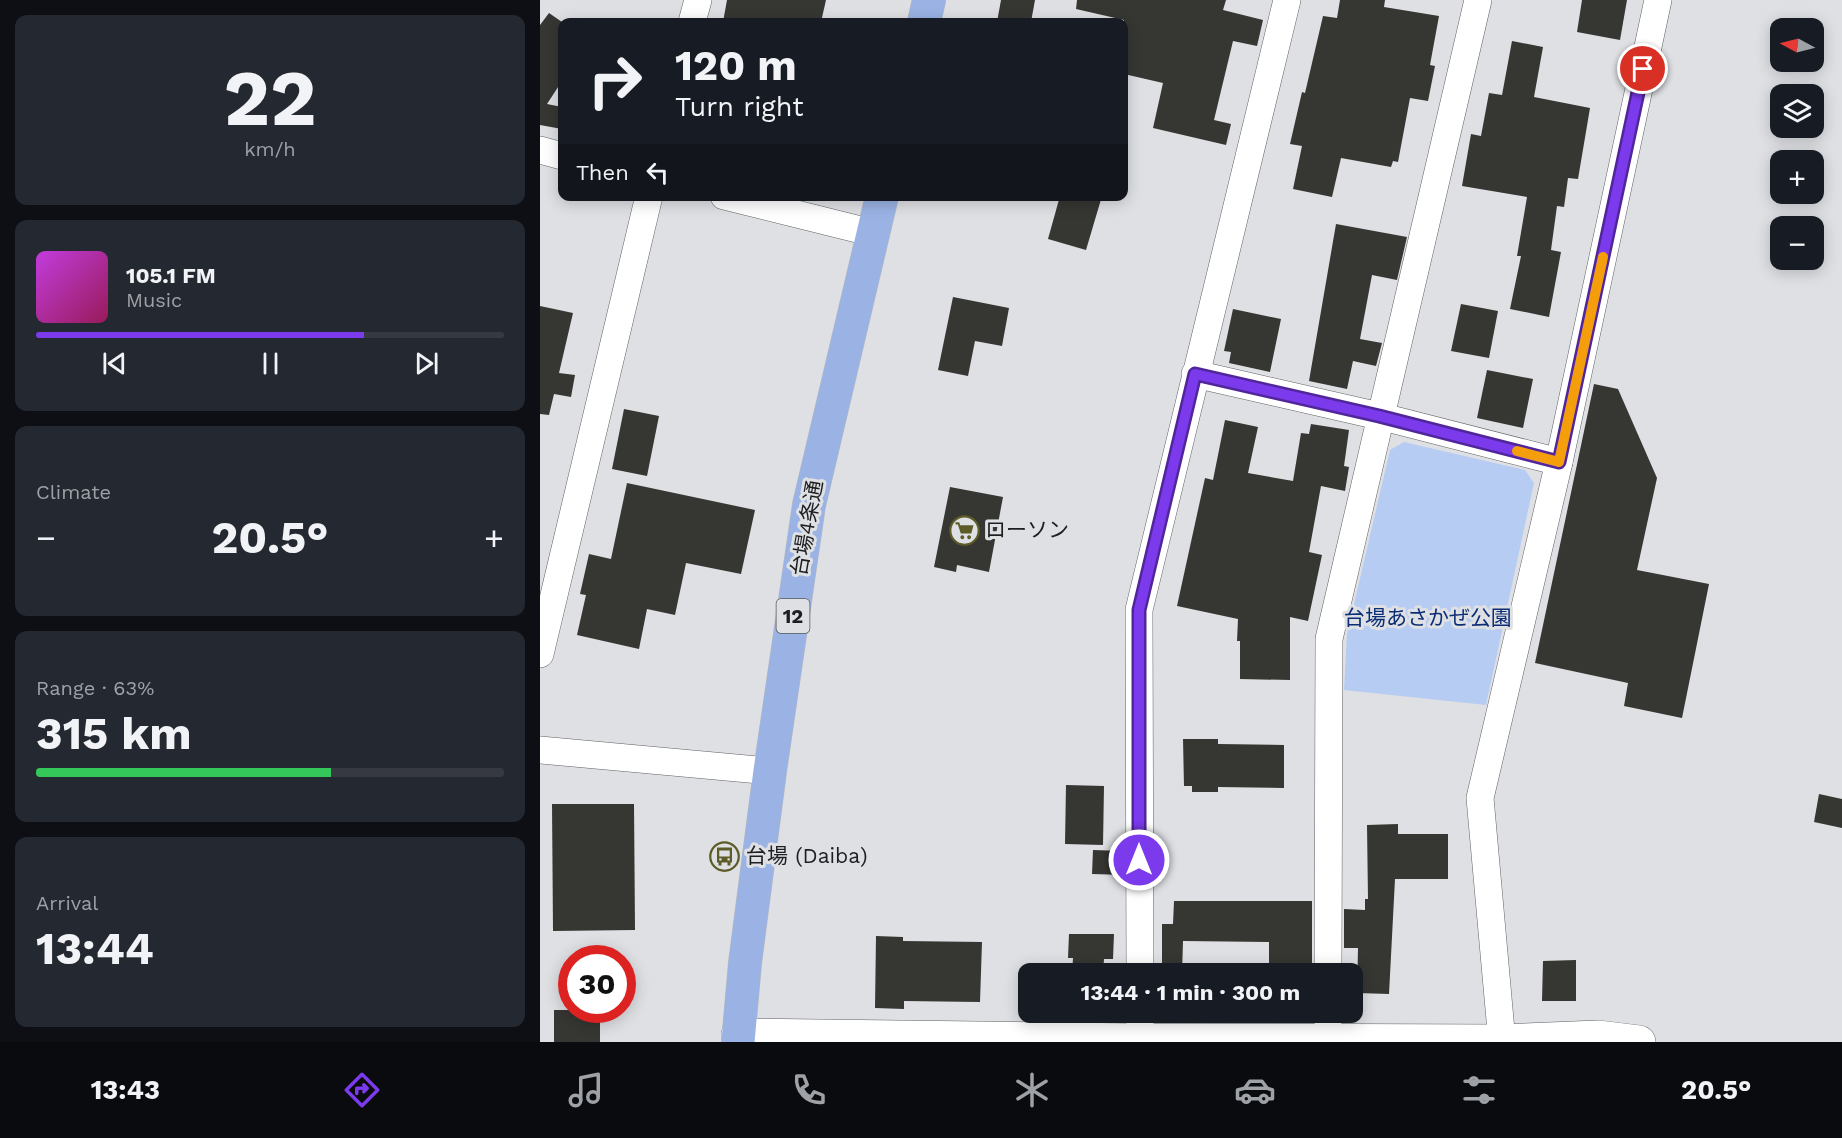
<!DOCTYPE html>
<meta charset="utf-8">
<style>
body{margin:0;font-family:"Work Sans","Noto Sans JP",sans-serif;background:#242831;color:#f1f3f6;height:100vh;display:flex;flex-direction:column;font-size:22px;white-space:nowrap}
*{box-sizing:border-box;margin:0}
p{font-size:20px;color:#9ea1a6}
.icon{flex:none;width:33px;height:33px;fill:none;stroke:currentColor;stroke-width:2;stroke-linecap:round;stroke-linejoin:round}
.map{position:relative;flex:1;overflow:hidden}
.sheet{display:flex;flex-direction:column;gap:15px;padding:15px;background:#0d0f14;width:540px}
.sheet>*{flex:none}
.guide{position:absolute;left:18px;top:18px;width:570px;height:183px;border-radius:12px;box-shadow:0 3px 15px #0003;background:#171b24;color:#f1f3f6;overflow:hidden}
.needle{width:39px;rotate:277deg}
.buttons{position:absolute;left:1230px;top:18px;display:grid;gap:12px}
.buttons a{display:grid;place-items:center;width:54px;height:54px;border-radius:12px;background:#171b24;box-shadow:0 3px 15px #0003;font-size:30px}
.speed{position:absolute;left:18px;top:945px;display:flex;gap:12px;font-size:30px;font-weight:700;text-align:center}
.speed>*{display:grid;place-content:center;width:78px;height:78px;border-radius:50%;background:#171b24;box-shadow:0 3px 15px #0003;line-height:1}
.speed .limit{border:9px solid #d22;background:#fff;color:#111}
.pin{position:absolute;display:grid;place-items:center;width:51px;height:51px;color:#fff;margin:-26px;border:3px solid #fff;border-radius:50%;box-shadow:0 2px 6px #0007}
.me{position:absolute;width:66px;margin:-33px;rotate:0deg;stroke-linejoin:round;filter:drop-shadow(0 0 4px #0008)}
.turn{display:flex;align-items:center;gap:21px;height:126px;padding:0 18px;font-size:27px}
.turn .icon{width:78px;height:78px;stroke-width:2.5}
.turn b{display:block;font-size:42px;line-height:51px}
.then{display:flex;align-items:center;height:57px;padding:0 18px;background:#0003;gap:12px;font-size:22px}
.big{font-size:45px;font-weight:700;line-height:1.1}
.sheet .tile{flex:1;display:flex;flex-direction:column;justify-content:center;gap:9px;min-width:0;padding:0 21px;border-radius:12px;background:#242831}
.sheet .dial{align-items:center;gap:0}
.dial b{font-size:78px;line-height:1}
.song{display:flex;align-items:center;gap:18px}
.cover{width:72px;height:72px;border-radius:9px;background:linear-gradient(135deg,hsl(290 70% 55%),hsl(330 70% 35%))}
.played{height:6px;border-radius:3px;background:linear-gradient(90deg,#7c3aed 70%,#363941 70%)}
.keys{display:flex;justify-content:space-around;direction:ltr}
.heat{display:flex;justify-content:space-between;align-items:center;font-size:33px;direction:ltr}
.charge{height:9px;border-radius:4px;background:linear-gradient(90deg,#34c759 63%,#363941 0)}
.trip{position:absolute;left:478px;top:963px;width:345px;height:60px;border-radius:12px;background:#171b24;box-shadow:0 3px 15px #0003;font-weight:700;line-height:60px;text-align:center}
.tab-bar{display:flex;height:96px;justify-content:space-around;align-items:center;background:#090b0e;color:#9ea1a6}
.tab-bar .icon{width:42px;height:42px}
.tab-bar .current{color:#7c3aed}
.tab-bar b{font-size:27px;color:#f1f3f6}
main{display:flex;flex:1;min-height:0}
.map>svg:first-child{display:block}
.green{fill:#b7ccf2}
.building{fill:#363632}
.lines{fill:none;stroke-linecap:round;stroke-linejoin:round}
.minor-casing{stroke:#5f6164;stroke-width:28}
.tertiary-casing{stroke:#5f6164;stroke-width:34}
.trunk-casing{stroke:#bbbcbc;stroke-width:34}
.minor{stroke:#fff;stroke-width:27}
.tertiary{stroke:#fff;stroke-width:33}
.trunk{stroke:#9ab3e4;stroke-width:33}
.route-casing{stroke:#51269a;stroke-width:15}
.route{stroke:#7c3aed;stroke-width:10}
.slow{stroke:#f59e0b;stroke-width:10}
.labels{text-anchor:middle;stroke-width:6;stroke-linejoin:round;paint-order:stroke}
.shield{fill:#dee0e4;stroke:#57585a;stroke-width:1.5}
.shield-label{font-size:20px;font-weight:bold;fill:#1d1e1f}
.street-label{font-size:21px;fill:#1d1e1f;stroke:#dee0e4}
.poi-label{font-size:21px;fill:#1d1e1f;stroke:#dee0e4;text-anchor:start}
.park-label{font-size:21px;fill:#0c2e77;stroke:#dee0e4}
</style>
<main>
<section class="sheet">
<div class="tile dial"><b>22</b><p>km/h</p></div>
<div class="tile">
<div class="song"><i class="cover"></i><div><b>105.1 FM</b><p>Music</p></div></div>
<div class="played"></div>
<div class="keys"><svg class="icon" aria-label="previous" viewBox="0 0 24 24"><path d="M18 5L8 12l10 7zM5 5v14"/></svg><svg class="icon" aria-label="pause" viewBox="0 0 24 24"><path d="M8 5v14M16 5v14"/></svg><svg class="icon" aria-label="next" viewBox="0 0 24 24"><path d="M6 5l10 7-10 7zM19 5v14"/></svg></div>
</div>
<div class="tile"><p>Climate</p>
<div class="heat"><a>−</a><b class="big">20.5°</b><a>+</a></div>
</div>
<div class="tile"><p>Range · 63%</p><b class="big">315 km</b><div class="charge"></div></div>
<div class="tile"><p>Arrival</p><b class="big">13:44</b></div>
</section>
<div class="map">
<svg width="1302" height="1042" viewBox="0 0 1302 1042">
<rect width="100%" height="100%" fill="#dee0e4"/>
<path class="green" d="M 864,442 L 985,470 L 994,483 L 946,705 L 804,690 L 807,634 L 850,450 Z"/>
<g class="building">
<path d="M 187,0 L 286,0 L 281,22 L 183,22 Z"/>
<path d="M 461,0 L 495,0 L 491,22 L 457,22 Z"/>
<path d="M 537,0 L 686,0 L 683,10 L 723,20 L 717,46 L 693,41 L 674,120 L 691,124 L 686,145 L 613,128 L 623,83 L 584,74 L 584,20 L 536,9 Z"/>
<path d="M 800,0 L 845,0 L 844,7 L 899,16 L 890,65 L 895,66 L 888,101 L 870,98 L 858,162 L 853,161 L 851,167 L 801,158 L 792,197 L 753,189 L 762,146 L 750,144 L 762,92 L 765,93 L 783,16 L 797,18 Z"/>
<path d="M 1042,0 L 1087,0 L 1080,40 L 1037,32 Z"/>
<path d="M 9,13 L 22,22 L 22,81 L 7,104 L 22,107 L 22,129 L 0,125 L 0,25 Z"/>
<path d="M 972,41 L 1003,47 L 994,97 L 1050,108 L 1038,179 L 1028,178 L 1024,207 L 1017,206 L 1011,250 L 1021,252 L 1009,317 L 970,309 L 981,256 L 977,256 L 987,197 L 922,186 L 931,134 L 941,136 L 949,93 L 962,95 Z"/>
<path d="M 520,196 L 562,196 L 546,250 L 508,239 Z"/>
<path d="M 796,224 L 867,237 L 857,280 L 832,275 L 820,339 L 842,343 L 836,366 L 813,361 L 807,389 L 769,381 Z"/>
<path d="M 413,297 L 469,308 L 462,346 L 435,341 L 428,376 L 398,370 Z"/>
<path d="M 921,304 L 958,311 L 949,358 L 911,351 Z"/>
<path d="M 0,306 L 33,313 L 19,373 L 35,375 L 31,397 L 14,394 L 9,415 L 0,414 Z"/>
<path d="M 693,309 L 741,319 L 730,372 L 689,363 L 691,352 L 684,351 Z"/>
<path d="M 947,370 L 993,379 L 983,428 L 937,418 Z"/>
<path d="M 1054,384 L 1078,389 L 1117,478 L 1097,570 L 1169,584 L 1142,718 L 1084,706 L 1088,683 L 995,663 Z"/>
<path d="M 84,409 L 119,416 L 107,476 L 72,469 Z"/>
<path d="M 685,420 L 718,427 L 708,473 L 753,481 L 761,433 L 769,434 L 771,424 L 809,430 L 804,466 L 809,467 L 805,491 L 781,486 L 769,552 L 782,555 L 768,621 L 750,617 L 750,680 L 700,679 L 700,641 L 697,641 L 698,619 L 637,606 L 665,478 L 673,480 Z"/>
<path d="M 87,483 L 215,510 L 201,574 L 146,563 L 135,615 L 107,609 L 99,649 L 37,635 L 46,595 L 40,594 L 49,554 L 71,559 Z"/>
<path d="M 410,487 L 463,497 L 449,572 L 417,565 L 416,572 L 394,567 Z"/>
<path d="M 643,739 L 678,739 L 678,744 L 744,745 L 744,788 L 678,787 L 678,792 L 652,792 L 652,786 L 644,786 Z"/>
<path d="M 526,785 L 564,786 L 563,845 L 525,844 Z"/>
<path d="M 1279,794 L 1302,799 L 1302,828 L 1274,822 Z"/>
<path d="M 12,804 L 94,804 L 95,930 L 13,931 Z"/>
<path d="M 858,824 L 858,834 L 908,834 L 908,879 L 855,879 L 849,994 L 817,993 L 818,948 L 804,948 L 804,909 L 825,910 L 825,899 L 828,899 L 827,825 Z"/>
<path d="M 553,850 L 584,851 L 584,875 L 552,874 Z"/>
<path d="M 634,901 L 772,901 L 772,974 L 729,974 L 729,942 L 643,941 L 642,974 L 622,974 L 622,924 L 633,924 Z"/>
<path d="M 529,934 L 574,934 L 573,959 L 564,959 L 563,974 L 532,974 L 533,958 L 528,958 Z"/>
<path d="M 336,936 L 363,937 L 363,941 L 442,942 L 440,1002 L 364,1001 L 364,1009 L 335,1008 Z"/>
<path d="M 1036,960 L 1036,1001 L 1002,1001 L 1003,961 Z"/>
<rect x="14" y="1010" width="46" height="32"/>
</g>
<g class="lines">
<defs>
<g id="minor">
<path d="M 152,22 L 158,0"/>
<path d="M 0,150 L 22,156"/>
<path d="M 184,196 L 333,233"/>
<path d="M 655,374 L 839,416 L 1019,462"/>
<path d="M 0,654 L 109,196"/>
<path d="M 0,750 L 230,771"/>
<path d="M 600,974 L 599,610 L 747,0"/>
<path d="M 788,974 L 789,639 L 938,0"/>
<path d="M 600,1012 L 600,1042"/>
<path d="M 788,1042 L 788,1012"/>
<path d="M 962,1042 L 940,798 L 1019,462 L 1118,0"/>
</g>
<path id="tertiary" d="M 198,1035 L 600,1040 L 962,1041 L 1058,1037 L 1099,1042"/>
<g id="trunk">
<path d="M 384,22 L 389,0"/>
<path d="M 198,1042 L 205,963 L 230,771 L 269,505 L 342,196"/>
</g>
</defs>
<use href="#minor" class="minor-casing"/>
<use href="#tertiary" class="tertiary-casing"/>
<use href="#trunk" class="trunk-casing"/>
<use href="#minor" class="minor"/>
<use href="#tertiary" class="tertiary"/>
<use href="#trunk" class="trunk"/>
</g>
<g class="lines">
<defs>
<path id="route" d="M 599,860 L 599,610 L 655,374 L 839,416 L 1019,462 L 1103,69"/>
</defs>
<use href="#route" class="route-casing"/>
<use href="#route" class="route"/>
<path class="slow" d="M 977,451 L 1019,462 L 1063,257"/>
</g>
<defs>
<symbol id="supermarket-ring" viewBox="-11 -11 22 22"><circle r="9.5" fill="#dee0e4" stroke="#5d5c29" stroke-width="1.5"/><path d="M-6-5.5h2.5l.6 2H6L4.5 2H-2.5L-4.4-4H-6ZM-1.5 3.2a1.3 1.3 0 1 0 .1 0ZM3 3.2a1.3 1.3 0 1 0 .1 0Z" fill="#5d5c29"/></symbol>
<symbol id="bus-ring" viewBox="-11 -11 22 22"><circle r="9.5" fill="#dee0e4" stroke="#5d5c29" stroke-width="1.5"/><path d="M-5-6H5V4H4V6H2V4H-2V6H-4V4H-5ZM-3.5-4V0h7V-4ZM-3.5 1.2v1.5H-2V1.2ZM2 1.2v1.5H3.5V1.2Z" fill="#5d5c29"/></symbol>
</defs>
<g fill-rule="evenodd">
<use href="#supermarket-ring" x="408" y="514" width="33" height="33"/>
<use href="#bus-ring" x="168" y="840" width="33" height="33"/>
</g>
<g class="labels">
<rect class="shield" x="236.5" y="599" width="33" height="34" rx="4.5"/>
<g class="shield-label">
<text x="253" y="623">12</text>
</g>
<g class="street-label">
<text transform="translate(267 528) rotate(-80)" y="7">台場4条通</text>
</g>
<g class="poi-label">
<text x="445" y="537">ローソン</text>
<text x="206" y="863">台場 (Daiba)</text>
</g>
<g class="park-label">
<text x="888" y="625">台場あさかぜ公園</text>
</g>
</g>
</svg>
<div class="buttons">
<a><svg class="needle" viewBox="-14 -14 28 28"><path d="M0-13l5 13h-10z" fill="#e53935"/><path d="M0 13l5-13h-10z" fill="#9ea1a6"/></svg></a>
<a><svg class="icon" aria-label="layers" viewBox="0 0 24 24"><path d="M12 4l9 5-9 5-9-5zM3 14l9 5 9-5"/></svg></a>
<a>+</a>
<a>−</a>
</div>
<div class="speed"><div class="limit">30</div></div>
<div class="pin" style="left:1103px;top:69px;background:#d93025"><svg class="icon" aria-label="arrive" viewBox="0 0 24 24"><path d="M6 21V4h12l-3 4 3 4H6"/></svg></div>
<svg class="me" style="left:599px;top:860px" viewBox="-20 -20 40 40"><circle r="17" fill="#7c3aed" stroke="#fff" stroke-width="3"/><path d="M0-11L8 9 0 5-8 9z" fill="#fff"/></svg>
<div class="trip">13:44 · 1 min · 300 m</div>
<div class="guide">
<div class="turn"><svg class="icon" aria-label="right" viewBox="0 0 24 24"><path d="M7 20v-9h11M14 6l5 5-5 5"/></svg><div><b>120 m</b>Turn right</div></div>
<div class="then">Then<svg class="icon" aria-label="left" viewBox="0 0 24 24"><path d="M17 20v-9H6M10 6l-5 5 5 5"/></svg></div>
</div>
</div>
</main>
<nav class="tab-bar">
<b>13:43</b>
<svg class="icon current" aria-label="directions" viewBox="0 0 24 24"><path d="M12 3l9 9-9 9-9-9zM9 14v-3h6M13 9l2 2-2 2"/></svg>
<svg class="icon" aria-label="music" viewBox="0 0 24 24"><path d="M9 18V5l10-2v13"/><circle cx="6" cy="18" r="3"/><circle cx="16" cy="16" r="3"/></svg>
<svg class="icon" aria-label="phone" viewBox="0 0 24 24"><path d="M5 4h4l2 5-3 2q2 4 5 5l2-3 5 2v4C11 20 4 13 5 4z"/></svg>
<svg class="icon" aria-label="climate" viewBox="0 0 24 24"><path d="M12 3v18M4 7l16 10M4 17L20 7"/></svg>
<svg class="icon" aria-label="car" viewBox="0 0 24 24"><path d="M5 17H2v-5l4-1 3-4h7l3 4 3 1v5h-3M9 17h6M6 11h13"/><circle cx="7" cy="17" r="2"/><circle cx="17" cy="17" r="2"/></svg>
<svg class="icon" aria-label="filters" viewBox="0 0 24 24"><path d="M4 7h16M4 17h16"/><circle cx="9" cy="7" r="2"/><circle cx="15" cy="17" r="2"/></svg>
<b>20.5°</b>
</nav>
